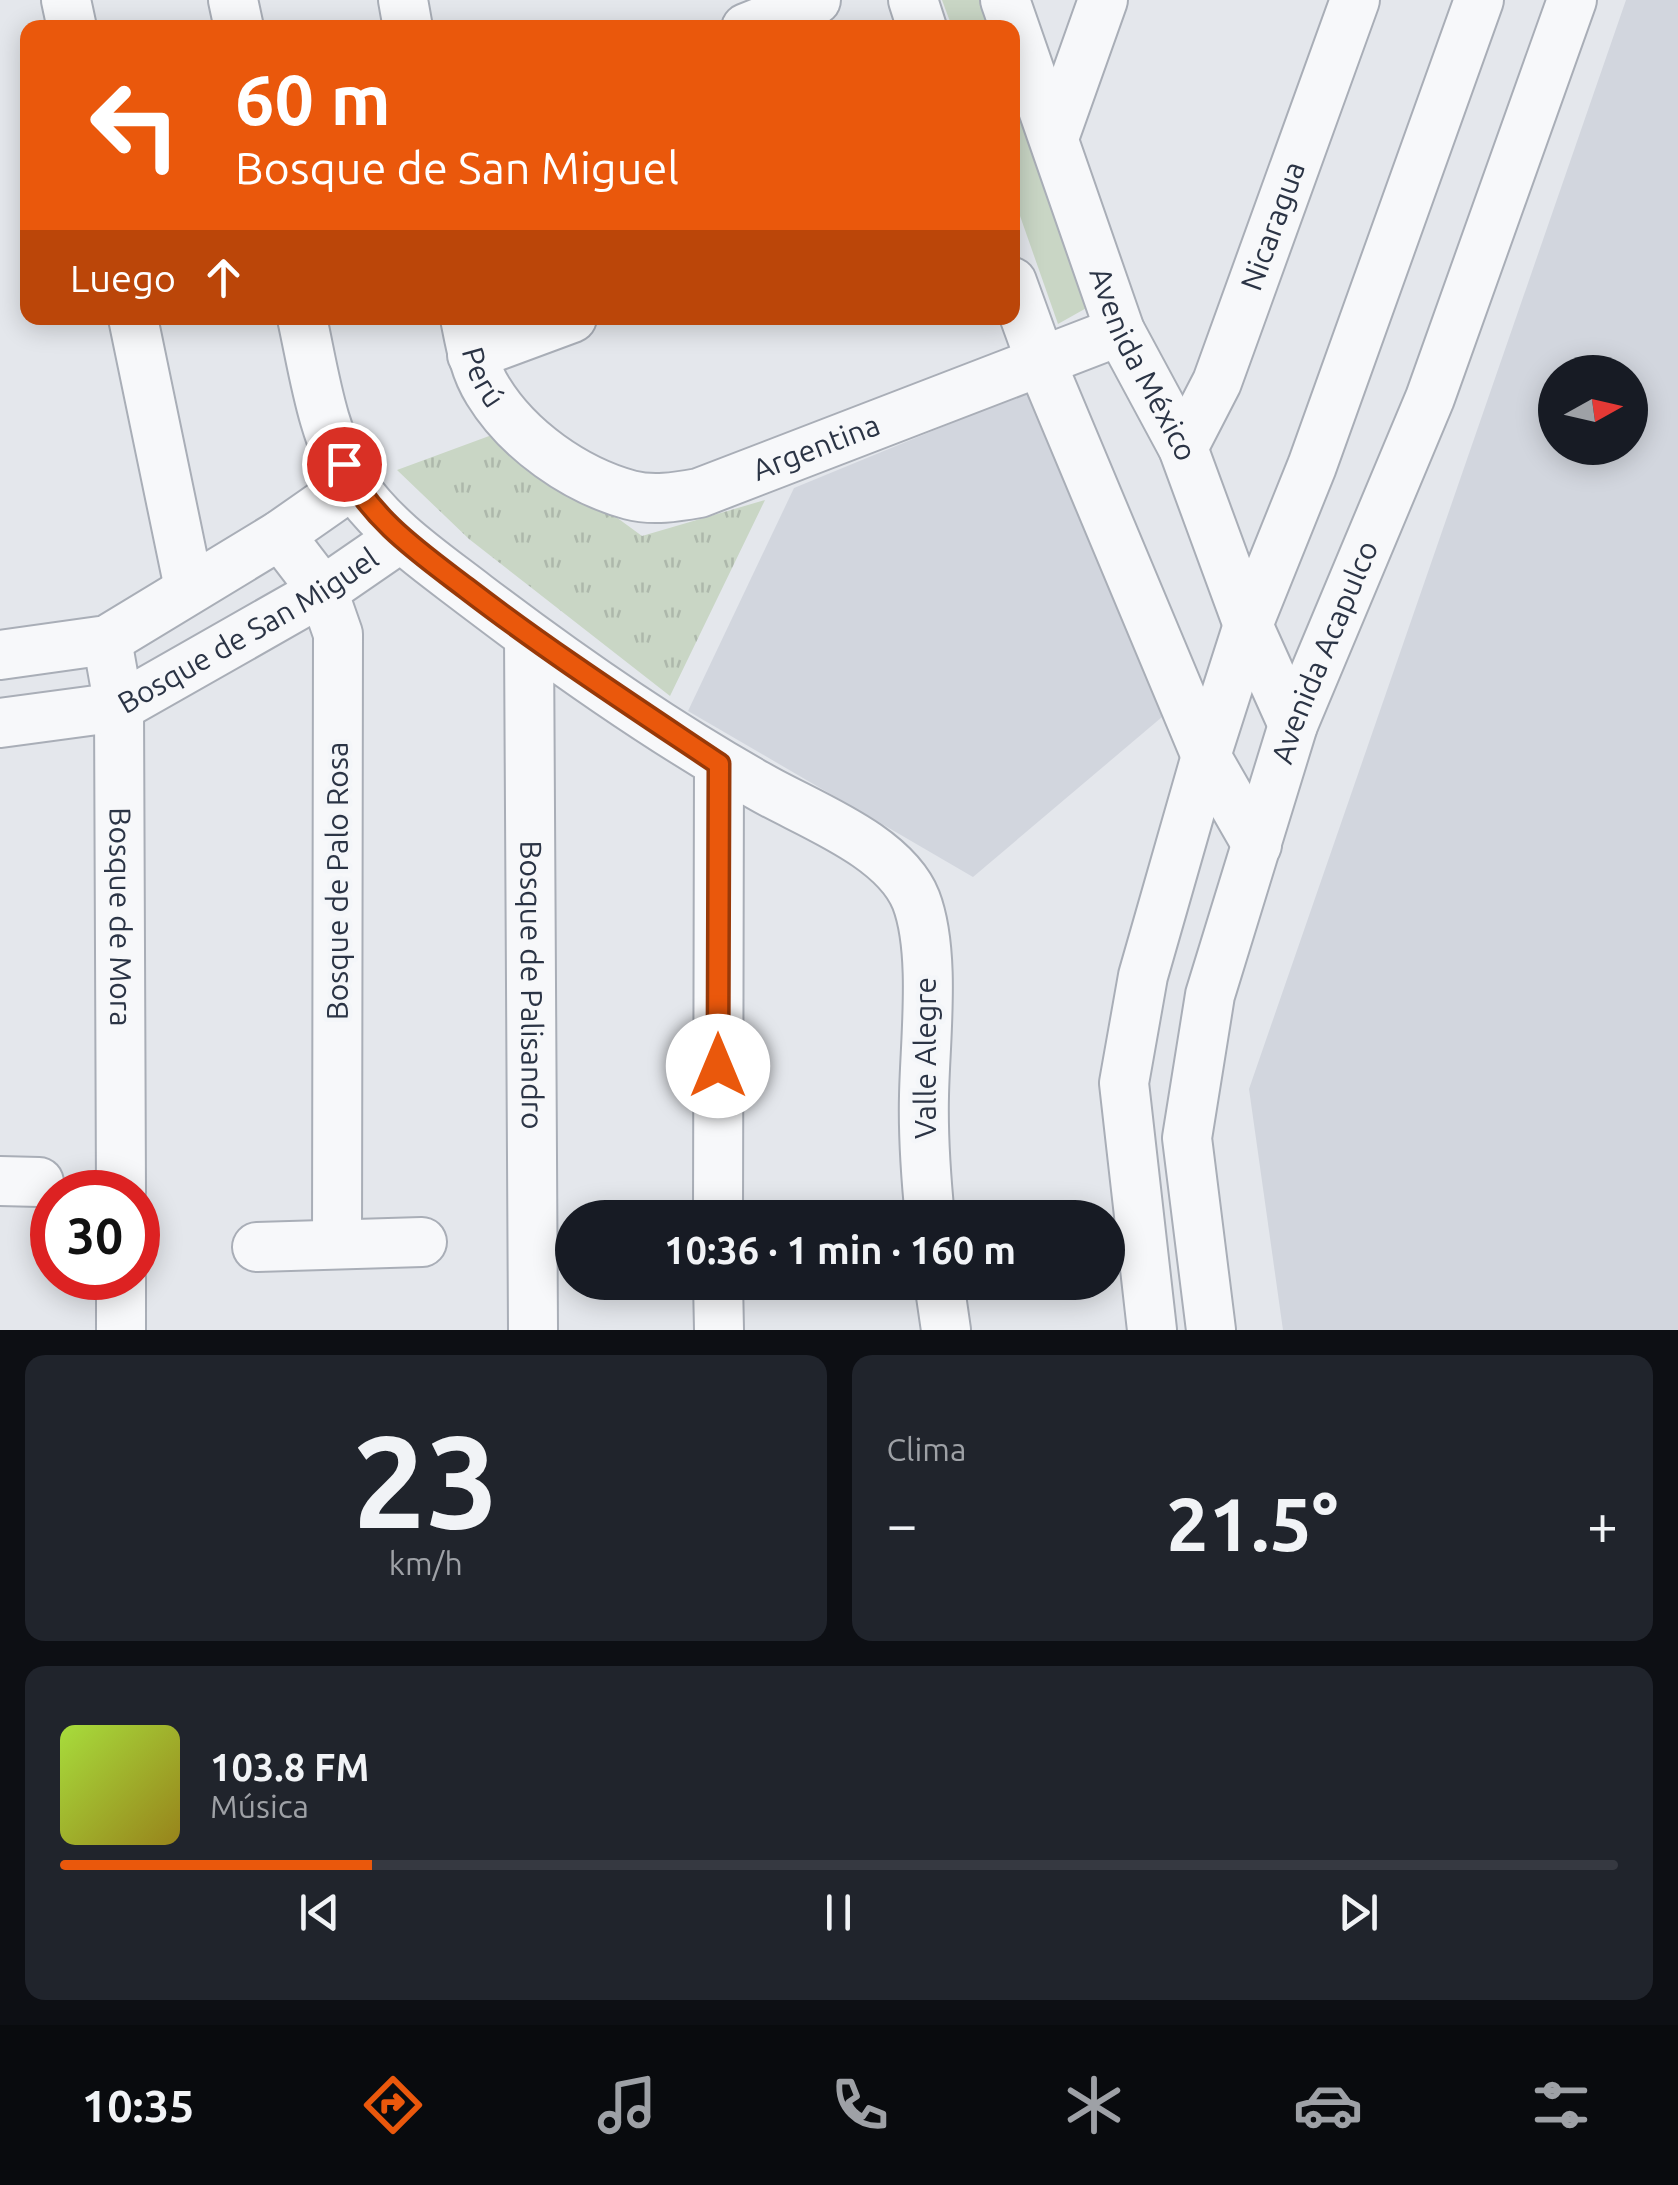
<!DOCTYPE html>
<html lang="es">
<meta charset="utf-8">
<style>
body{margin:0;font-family:Ubuntu,sans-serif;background:#20242c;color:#f1f3f6;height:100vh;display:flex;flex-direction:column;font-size:38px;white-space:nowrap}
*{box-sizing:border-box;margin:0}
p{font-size:32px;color:#9ea1a6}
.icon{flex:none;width:55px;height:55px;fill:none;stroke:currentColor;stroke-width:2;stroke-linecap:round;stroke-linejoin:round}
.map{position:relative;height:1330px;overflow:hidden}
.details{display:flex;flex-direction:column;gap:25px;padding:25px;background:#0d0f14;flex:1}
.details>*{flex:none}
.banner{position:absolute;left:20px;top:20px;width:1000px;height:305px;border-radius:20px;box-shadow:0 5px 25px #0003;background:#ea580c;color:#fff;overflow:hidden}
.needle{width:65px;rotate:82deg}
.buttons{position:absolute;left:1538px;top:355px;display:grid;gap:20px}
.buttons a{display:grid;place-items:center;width:110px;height:110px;border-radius:50%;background:#171b24;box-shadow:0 5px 25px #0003;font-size:50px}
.speed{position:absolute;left:30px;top:1170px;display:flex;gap:20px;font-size:50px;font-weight:700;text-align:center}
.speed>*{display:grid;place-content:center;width:130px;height:130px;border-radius:50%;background:#171b24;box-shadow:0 5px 25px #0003;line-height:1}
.speed .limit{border:15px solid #d22;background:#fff;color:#111}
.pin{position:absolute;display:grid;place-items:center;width:85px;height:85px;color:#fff;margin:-42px;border:5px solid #fff;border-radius:50%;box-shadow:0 2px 10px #0007}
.me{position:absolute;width:110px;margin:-55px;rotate:0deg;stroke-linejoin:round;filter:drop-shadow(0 0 8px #0008)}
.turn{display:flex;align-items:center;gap:35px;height:210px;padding:0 50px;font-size:45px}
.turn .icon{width:130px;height:130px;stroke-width:2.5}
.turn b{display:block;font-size:70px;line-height:85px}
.then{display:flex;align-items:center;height:95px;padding:0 50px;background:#0003;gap:20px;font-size:38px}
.big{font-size:75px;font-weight:700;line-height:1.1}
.details .tile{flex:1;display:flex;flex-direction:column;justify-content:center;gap:15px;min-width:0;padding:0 35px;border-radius:20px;background:#20242c}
.details .dial{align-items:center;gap:0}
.dial b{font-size:130px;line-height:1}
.song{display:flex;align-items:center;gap:30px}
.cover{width:120px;height:120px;border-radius:15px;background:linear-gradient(135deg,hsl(80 70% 55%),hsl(50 70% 35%))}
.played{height:10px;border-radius:5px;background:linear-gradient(90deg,#ea580c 20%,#363941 20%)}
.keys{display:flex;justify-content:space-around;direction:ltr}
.heat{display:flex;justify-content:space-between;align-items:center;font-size:55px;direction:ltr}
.details .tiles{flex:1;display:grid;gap:25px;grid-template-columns:1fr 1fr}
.tile:last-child{grid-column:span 2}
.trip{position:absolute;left:555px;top:1200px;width:570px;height:100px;border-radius:50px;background:#171b24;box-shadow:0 5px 25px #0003;font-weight:700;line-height:100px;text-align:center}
.menu{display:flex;height:160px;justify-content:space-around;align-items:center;background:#090b0e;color:#9ea1a6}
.menu .icon{width:70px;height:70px}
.menu .selected{color:#ea580c}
.menu b{font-size:45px;color:#f1f3f6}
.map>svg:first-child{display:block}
.built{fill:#d2d6de;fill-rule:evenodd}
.grass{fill:#c9d6c5}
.park{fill:url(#park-tufts)}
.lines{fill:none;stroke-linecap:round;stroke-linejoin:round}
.minor-casing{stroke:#a9aeb7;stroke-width:52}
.minor{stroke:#f7f8fa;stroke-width:48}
.route-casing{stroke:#983908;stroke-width:25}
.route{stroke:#ea580c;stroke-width:18}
.labels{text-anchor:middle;stroke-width:9;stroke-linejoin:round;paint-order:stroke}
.street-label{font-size:30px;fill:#2b3445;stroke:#f4f6f9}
</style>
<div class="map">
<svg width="1678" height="1330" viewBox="0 0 1678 1330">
<defs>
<pattern id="park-tufts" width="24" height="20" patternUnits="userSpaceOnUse" patternTransform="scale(2.5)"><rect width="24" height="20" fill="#c9d6c5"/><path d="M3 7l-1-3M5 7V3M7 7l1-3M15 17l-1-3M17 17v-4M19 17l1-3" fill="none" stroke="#adb8ab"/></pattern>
</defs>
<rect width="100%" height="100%" fill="#e4e7ec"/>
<g class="built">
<path d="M 1626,0 L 1678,0 L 1678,1330 L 1283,1330 L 1249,1089 ZM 1555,372 L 1630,372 L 1630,448 L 1555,448 Z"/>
<path d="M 1032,390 L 1162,717 L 973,877 L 688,711 L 794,488 Z"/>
</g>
<g class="grass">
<path d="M 942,0 L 996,0 L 1006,27 L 952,27 Z"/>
<path d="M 1013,44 L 1106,297 L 1058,324 L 1013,196 Z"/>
</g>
<path class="park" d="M 500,432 L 642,536 L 765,500 L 670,696 L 469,539 L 397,470 Z"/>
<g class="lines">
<defs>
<g id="minor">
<path d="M 66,0 L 72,28"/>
<path d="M 233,0 L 239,28"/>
<path d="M 403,0 L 408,28"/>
<path d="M 913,0 L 922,28"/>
<path id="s1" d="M 1005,0 L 1120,331 L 1183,448 L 1248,625 L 1293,725"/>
<path d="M 746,28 L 816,0"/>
<path d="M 1054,138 L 1103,0"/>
<path d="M 1012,282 L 1041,362 L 1206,756 L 1257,845"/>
<path d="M 133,318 L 189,588"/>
<path d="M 302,318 C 314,372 322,436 353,484 C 384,530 432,562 476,596 C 568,666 665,734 766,790 C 813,816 895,847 916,900 C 936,952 925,1040 924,1096 C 923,1136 926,1178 930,1218"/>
<path id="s2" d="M 465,318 C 470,343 474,369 488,391 C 518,440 575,480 630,495 C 653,501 676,497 699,493 L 1120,331"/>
<path d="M 472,355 L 572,318"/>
<path id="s3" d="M 1183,448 L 1217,382 L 1355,0"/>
<path d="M 280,535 L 323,591 L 338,634 L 337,1244"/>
<path id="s4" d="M 529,637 L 533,1330"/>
<path id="s5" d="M 107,640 L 119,707 L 121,1192"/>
<path d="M 0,655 L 107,640 L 280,535 L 353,484"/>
<path id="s6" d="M 0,723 L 119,707 L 323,591 L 400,538"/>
<path d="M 0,1181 L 39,1182"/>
<path d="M 718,1218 L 719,764"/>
<path d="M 257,1247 L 422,1242"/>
<path d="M 121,1278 L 121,1330"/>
<path d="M 718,1282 L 719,1330"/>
<path d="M 939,1282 L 946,1330"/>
<path d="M 1152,1330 L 1124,1083 L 1143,976 L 1206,756 L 1248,625 L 1312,466 L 1479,0"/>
<path id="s7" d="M 1211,1330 L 1187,1138 L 1210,995 L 1293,725 L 1430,398 L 1572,0"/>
</g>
</defs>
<use href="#minor" class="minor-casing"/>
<use href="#minor" class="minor"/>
</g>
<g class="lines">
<defs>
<path id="route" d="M 344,464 C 369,518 420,553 466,588 C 548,651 634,707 719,764 L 718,1066"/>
</defs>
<use href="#route" class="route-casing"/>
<use href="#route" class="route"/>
</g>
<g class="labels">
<g class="street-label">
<text dy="10" stroke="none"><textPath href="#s3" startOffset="240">Nicaragua</textPath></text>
<text dy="10" stroke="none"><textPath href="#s1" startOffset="390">Avenida México</textPath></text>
<text dy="10" stroke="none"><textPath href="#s2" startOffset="62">Perú</textPath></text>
<text dy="10" stroke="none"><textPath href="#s2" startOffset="452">Argentina</textPath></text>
<text dy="10" stroke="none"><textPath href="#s6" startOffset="270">Bosque de San Miguel</textPath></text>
<text dy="10" stroke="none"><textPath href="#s7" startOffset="700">Avenida Acapulco</textPath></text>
<text transform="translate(338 881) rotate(-90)" y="10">Bosque de Palo Rosa</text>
<text dy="10" stroke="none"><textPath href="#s5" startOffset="278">Bosque de Mora</textPath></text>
<text dy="10" stroke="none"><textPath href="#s4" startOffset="348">Bosque de Palisandro</textPath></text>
<text transform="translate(926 1058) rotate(-90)" y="10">Valle Alegre</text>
</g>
</g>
</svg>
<div class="buttons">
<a><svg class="needle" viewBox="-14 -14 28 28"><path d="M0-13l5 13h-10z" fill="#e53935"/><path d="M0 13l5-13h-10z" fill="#9ea1a6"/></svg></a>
</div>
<div class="speed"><div class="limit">30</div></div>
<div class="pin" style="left:344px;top:464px;background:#d93025"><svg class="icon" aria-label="arrive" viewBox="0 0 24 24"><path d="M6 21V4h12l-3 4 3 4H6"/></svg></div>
<svg class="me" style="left:718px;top:1066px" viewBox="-20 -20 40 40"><circle r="19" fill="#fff"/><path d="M0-13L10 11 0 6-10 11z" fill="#ea580c"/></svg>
<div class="trip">10:36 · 1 min · 160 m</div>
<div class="banner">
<div class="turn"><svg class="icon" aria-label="left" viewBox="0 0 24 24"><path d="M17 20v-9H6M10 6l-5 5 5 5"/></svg><div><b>60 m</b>Bosque de San Miguel</div></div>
<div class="then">Luego<svg class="icon" aria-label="ahead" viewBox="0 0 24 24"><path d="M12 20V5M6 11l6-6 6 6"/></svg></div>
</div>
</div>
<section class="details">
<div class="tiles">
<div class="tile dial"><b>23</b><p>km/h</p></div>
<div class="tile"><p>Clima</p>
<div class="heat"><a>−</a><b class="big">21.5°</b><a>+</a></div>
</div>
<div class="tile">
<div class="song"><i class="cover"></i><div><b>103.8 FM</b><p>Música</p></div></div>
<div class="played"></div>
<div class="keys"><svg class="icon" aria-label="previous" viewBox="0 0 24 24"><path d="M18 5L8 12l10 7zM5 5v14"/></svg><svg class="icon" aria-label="pause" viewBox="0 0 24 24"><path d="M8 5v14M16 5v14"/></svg><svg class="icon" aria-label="next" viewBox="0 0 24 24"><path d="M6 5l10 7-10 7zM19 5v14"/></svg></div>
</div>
</div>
</section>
<nav class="menu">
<b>10:35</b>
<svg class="icon selected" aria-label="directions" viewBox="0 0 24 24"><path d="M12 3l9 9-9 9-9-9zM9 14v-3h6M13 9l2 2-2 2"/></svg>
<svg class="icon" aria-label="music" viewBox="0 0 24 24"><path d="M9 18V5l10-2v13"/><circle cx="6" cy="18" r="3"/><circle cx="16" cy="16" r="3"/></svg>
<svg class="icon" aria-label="phone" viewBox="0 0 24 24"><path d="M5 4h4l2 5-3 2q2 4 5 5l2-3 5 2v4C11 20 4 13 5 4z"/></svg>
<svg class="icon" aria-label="climate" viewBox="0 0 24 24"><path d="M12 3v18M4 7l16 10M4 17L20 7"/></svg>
<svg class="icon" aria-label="car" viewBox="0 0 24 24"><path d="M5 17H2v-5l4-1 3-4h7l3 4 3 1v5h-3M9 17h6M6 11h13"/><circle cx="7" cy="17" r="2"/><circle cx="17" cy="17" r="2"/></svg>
<svg class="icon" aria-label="filters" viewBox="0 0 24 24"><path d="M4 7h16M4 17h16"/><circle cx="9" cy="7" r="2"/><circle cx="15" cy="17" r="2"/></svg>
</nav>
